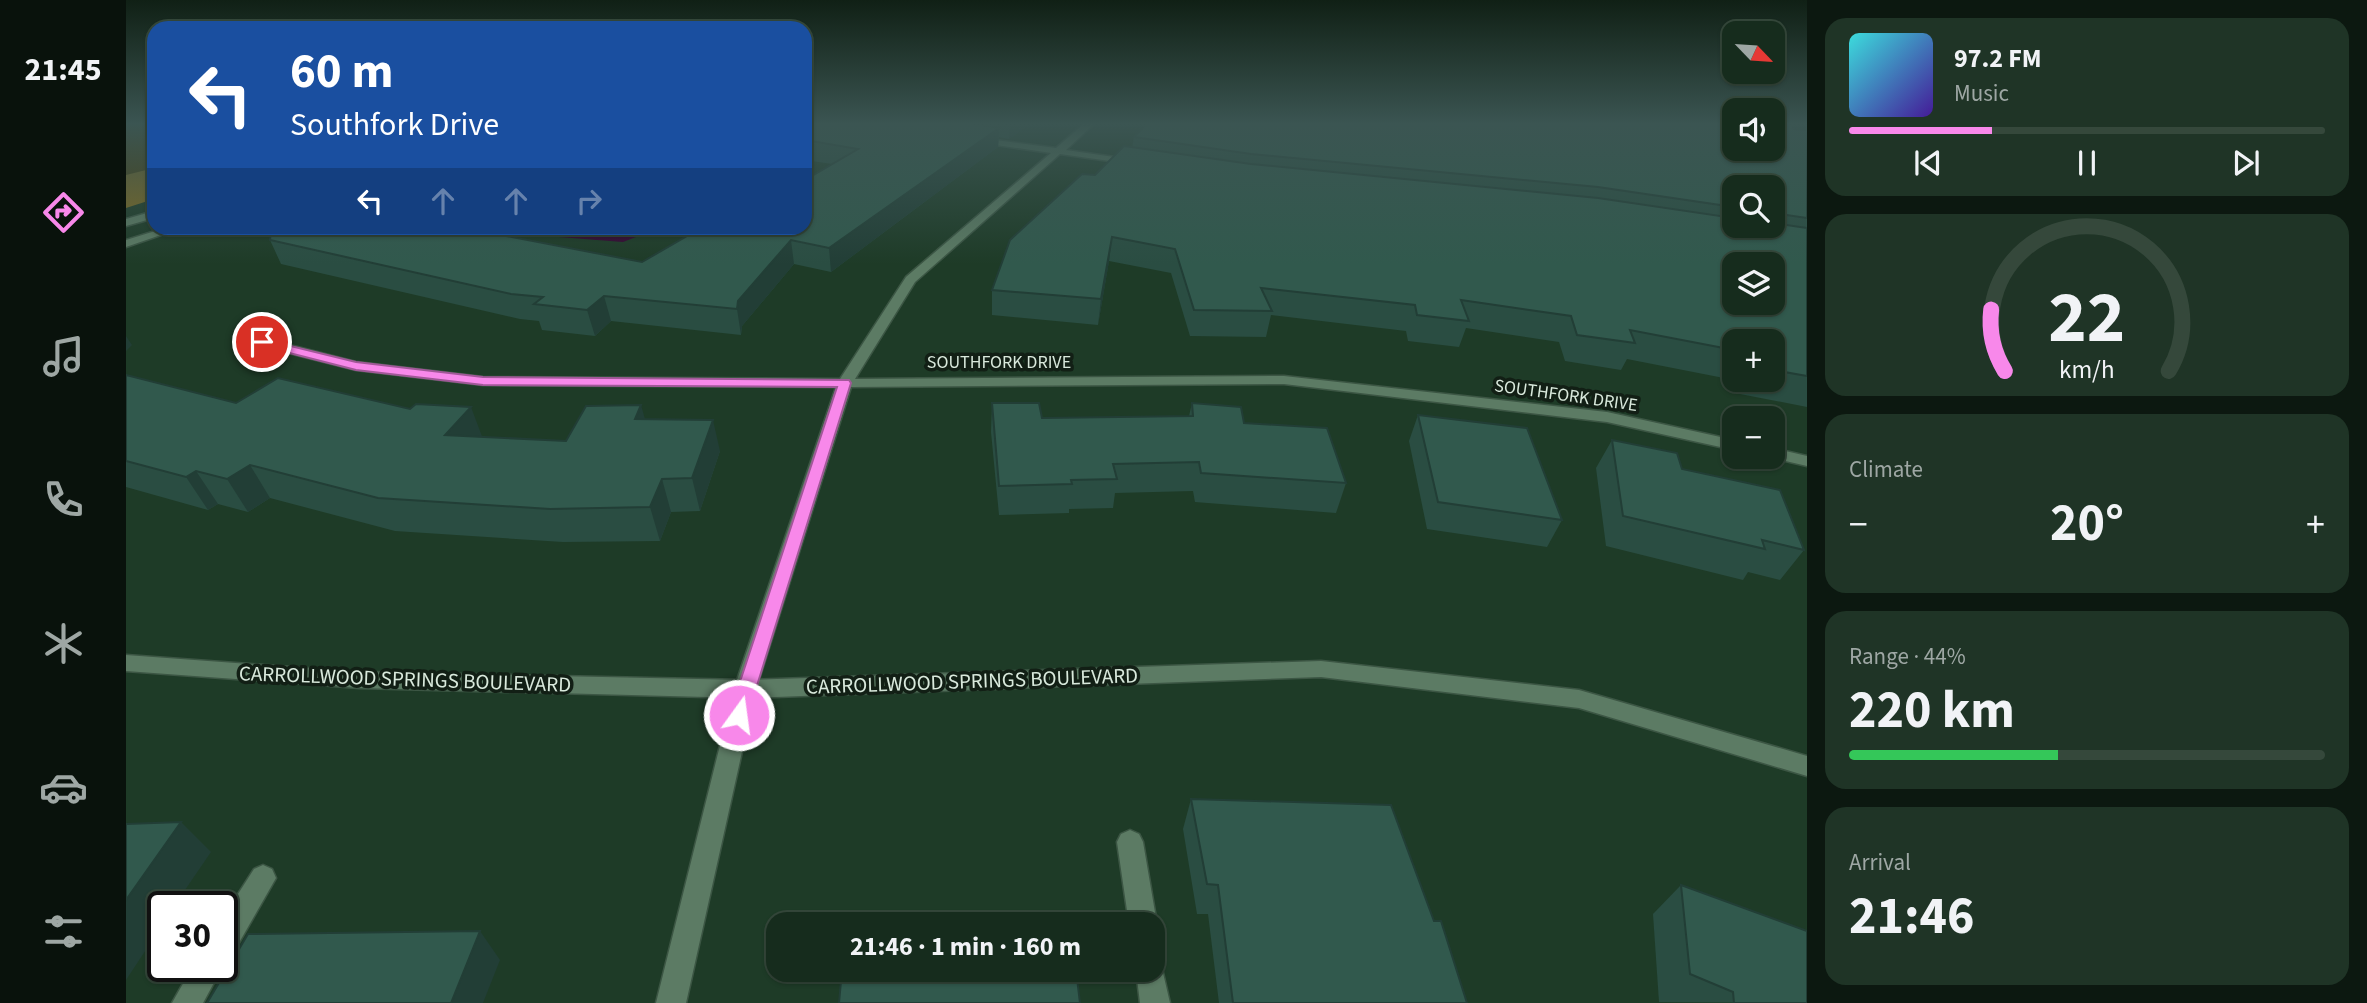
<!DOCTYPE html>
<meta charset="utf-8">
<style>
body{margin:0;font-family:"Source Sans 3",sans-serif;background:#1f3426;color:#f1f3f6;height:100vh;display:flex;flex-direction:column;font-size:26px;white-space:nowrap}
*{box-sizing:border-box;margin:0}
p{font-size:23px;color:#9ea7a4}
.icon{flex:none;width:38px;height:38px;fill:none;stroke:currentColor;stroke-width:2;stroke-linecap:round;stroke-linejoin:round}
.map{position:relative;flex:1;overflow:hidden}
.panel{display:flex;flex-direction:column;gap:18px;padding:18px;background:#0c1810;width:560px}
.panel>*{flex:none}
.hud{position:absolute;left:21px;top:21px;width:665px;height:214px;border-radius:21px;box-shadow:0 2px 5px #0004,0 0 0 2px #35483b;background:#1a4fa0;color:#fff;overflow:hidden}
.needle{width:46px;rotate:115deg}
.fabs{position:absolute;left:1596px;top:21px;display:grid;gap:14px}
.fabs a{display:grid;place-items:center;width:63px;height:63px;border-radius:14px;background:#162c1d;box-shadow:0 2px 5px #0004,0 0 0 2px #35483b;font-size:35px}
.speed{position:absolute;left:21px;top:891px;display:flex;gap:14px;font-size:35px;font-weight:700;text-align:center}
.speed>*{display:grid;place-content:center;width:91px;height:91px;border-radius:50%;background:#162c1d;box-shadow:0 2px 5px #0004,0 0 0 2px #35483b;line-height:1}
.speed .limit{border:4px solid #111;border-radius:10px;background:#fff;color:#111}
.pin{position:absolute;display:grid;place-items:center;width:60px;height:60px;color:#fff;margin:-30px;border:4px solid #fff;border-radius:50%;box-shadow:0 2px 7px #0007}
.me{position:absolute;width:77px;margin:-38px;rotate:14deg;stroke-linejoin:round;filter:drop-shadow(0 0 5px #0008)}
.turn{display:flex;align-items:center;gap:24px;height:147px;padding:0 28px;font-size:32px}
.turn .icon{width:91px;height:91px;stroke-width:2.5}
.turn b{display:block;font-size:49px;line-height:60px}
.lanes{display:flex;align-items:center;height:66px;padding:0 28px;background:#0003;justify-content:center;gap:35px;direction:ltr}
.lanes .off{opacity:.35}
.big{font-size:52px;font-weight:700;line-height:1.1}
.panel .card{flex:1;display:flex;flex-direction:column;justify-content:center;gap:10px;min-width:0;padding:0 24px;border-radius:21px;background:#1f3426}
.panel .dial{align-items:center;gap:0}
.dial svg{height:182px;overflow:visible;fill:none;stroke:#35483b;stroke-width:7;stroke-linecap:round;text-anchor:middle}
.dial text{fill:#f1f3f6;stroke:none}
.song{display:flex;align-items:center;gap:21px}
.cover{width:84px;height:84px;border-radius:10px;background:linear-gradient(135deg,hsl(180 70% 55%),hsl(260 70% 35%))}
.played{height:7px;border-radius:4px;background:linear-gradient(90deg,#f888ea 30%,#35483b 30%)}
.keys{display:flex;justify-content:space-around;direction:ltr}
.heat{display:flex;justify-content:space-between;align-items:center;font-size:38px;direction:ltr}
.charge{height:10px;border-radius:5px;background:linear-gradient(90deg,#34c759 44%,#35483b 0)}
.trip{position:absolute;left:640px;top:912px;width:399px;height:70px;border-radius:21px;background:#162c1d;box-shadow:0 2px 5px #0004,0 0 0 2px #35483b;font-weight:700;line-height:70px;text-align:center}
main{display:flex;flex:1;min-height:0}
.tab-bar{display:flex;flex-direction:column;width:126px;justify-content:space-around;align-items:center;background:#09120c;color:#9ea7a4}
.tab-bar .icon{width:49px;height:49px}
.tab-bar .on{color:#f888ea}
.tab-bar b{font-size:32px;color:#f1f3f6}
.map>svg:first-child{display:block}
.green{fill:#4c3d06}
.forest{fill:#816b20}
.water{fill:#370733}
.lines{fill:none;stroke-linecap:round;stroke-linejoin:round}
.street-casing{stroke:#3c5644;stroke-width:3}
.secondary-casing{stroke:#3c5644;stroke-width:3}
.street{fill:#5c7b64;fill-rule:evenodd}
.secondary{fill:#5c7b64;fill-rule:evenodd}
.wall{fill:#2a4d42;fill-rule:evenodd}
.shaded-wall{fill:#223e36}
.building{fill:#31594d;stroke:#223e36;stroke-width:2;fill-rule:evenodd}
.route{fill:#f888ea;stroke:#a15898;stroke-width:2}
.labels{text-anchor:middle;stroke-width:7;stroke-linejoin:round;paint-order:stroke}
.street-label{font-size:18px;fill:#d9e9dc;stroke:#121f15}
.near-street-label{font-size:21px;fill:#d9e9dc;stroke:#121f15}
</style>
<main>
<nav class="tab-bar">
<b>21:45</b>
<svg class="icon on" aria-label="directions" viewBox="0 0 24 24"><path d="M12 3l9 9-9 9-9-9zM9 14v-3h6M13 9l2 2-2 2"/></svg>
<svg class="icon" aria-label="music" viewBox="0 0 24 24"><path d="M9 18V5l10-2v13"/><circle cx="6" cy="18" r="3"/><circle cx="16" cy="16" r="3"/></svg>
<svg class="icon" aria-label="phone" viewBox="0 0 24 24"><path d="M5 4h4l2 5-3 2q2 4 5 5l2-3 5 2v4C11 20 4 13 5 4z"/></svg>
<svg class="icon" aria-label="climate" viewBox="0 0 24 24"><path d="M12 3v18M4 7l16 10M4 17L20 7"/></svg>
<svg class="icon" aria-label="car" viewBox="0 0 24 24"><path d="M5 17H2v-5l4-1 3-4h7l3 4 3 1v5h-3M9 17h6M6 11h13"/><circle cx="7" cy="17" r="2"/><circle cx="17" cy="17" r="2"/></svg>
<svg class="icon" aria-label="filters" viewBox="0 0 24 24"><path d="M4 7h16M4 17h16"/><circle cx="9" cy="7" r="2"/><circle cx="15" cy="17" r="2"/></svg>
</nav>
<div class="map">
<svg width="1681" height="1003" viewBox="0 0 1681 1003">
<rect width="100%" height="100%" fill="#1e3b27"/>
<path class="green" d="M 0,123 L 28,123 L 28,189 L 0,198 Z"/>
<path class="forest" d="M 28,168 L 28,199 L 0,208 L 0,175 Z"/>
<path class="water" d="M 503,228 L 533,228 L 497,242 L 433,237 Z"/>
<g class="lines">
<defs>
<g id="street">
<path d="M 959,123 L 969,123 L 940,150 L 1009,160 L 1014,163 L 1012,165 L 934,154 L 789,282 L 729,379 L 1158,376 L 1481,412 L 1608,440 L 1608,450 L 1481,422 L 1158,384 L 725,387 L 630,689 L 560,1003 L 530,1003 L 608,689 L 710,387 L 357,385 L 230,370 L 131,345 L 129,342 L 136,338 L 230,362 L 357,377 L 714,379 L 780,277 L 925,153 L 850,142 L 847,141 L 847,137 L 930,148 Z"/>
<path d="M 1647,448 L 1681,456 L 1681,466 L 1642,457 L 1647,457 Z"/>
<path d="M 1004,830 L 1013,834 L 1017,842 L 1031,924 L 1027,932 L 1027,924 L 1003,924 L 991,842 L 995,834 Z"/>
<path d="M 137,865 L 146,869 L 150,878 L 106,955 L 96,959 L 96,919 L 128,869 Z"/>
<path d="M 1027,957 L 1034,960 L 1044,1003 L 1014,1003 L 1010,970 L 1027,970 Z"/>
<path d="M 96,964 L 97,966 L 77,1003 L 46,1003 L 67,966 L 96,966 Z"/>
</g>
<g id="secondary">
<path d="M 28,211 L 28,218 L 0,226 L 0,219 Z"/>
<path d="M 39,228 L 55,228 L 0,247 L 0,240 Z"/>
<path d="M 0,655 L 234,672 L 619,680 L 1195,661 L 1453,690 L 1681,756 L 1681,776 L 1453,708 L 1195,677 L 619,698 L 234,688 L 0,671 Z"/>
</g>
</defs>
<use href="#street" class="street-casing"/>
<use href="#secondary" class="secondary-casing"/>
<use href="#street" class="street"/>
<use href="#secondary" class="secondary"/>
</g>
<g class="wall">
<path d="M 679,123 L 904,123 L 883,139 L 873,137 L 872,147 L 705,272 L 668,264 L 616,326 L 615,335 L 485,321 L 469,336 L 416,330 L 413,321 L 394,319 L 155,264 L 144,240 L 516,262 L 679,228 L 706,164 L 679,160 Z"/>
<path d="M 1668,129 L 1681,130 L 1681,407 L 1614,394 L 1610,380 L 1608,380 L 1647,380 L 1647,341 L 1608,341 L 1608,380 L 1501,359 L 1495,370 L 1439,361 L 1433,342 L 1340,328 L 1333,347 L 1282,341 L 1280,331 L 1145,315 L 1140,337 L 1064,336 L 1045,273 L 983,261 L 972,325 L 866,315 L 866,290 L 969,175 L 1006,148 L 1008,137 ZM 1608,187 L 1647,187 L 1647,226 L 1608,226 Z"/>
<path d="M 0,375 L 110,403 L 357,437 L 440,441 L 519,419 L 594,451 L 574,511 L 545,512 L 534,541 L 437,542 L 269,531 L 144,498 L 122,512 L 92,504 L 82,510 L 0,487 Z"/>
<path d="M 866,403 L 916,418 L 1063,416 L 1066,403 L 1118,423 L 1220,483 L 1210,513 L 1069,502 L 1067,491 L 989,493 L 987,508 L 943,509 L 943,513 L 873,515 L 865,432 Z"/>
<path d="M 1292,415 L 1436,520 L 1421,547 L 1301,529 L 1283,441 Z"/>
<path d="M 1486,440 L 1556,469 L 1678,550 L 1654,580 L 1622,572 L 1617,580 L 1480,546 L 1470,468 Z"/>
<path d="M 1065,799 L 1308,921 L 1341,1003 L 1093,1003 L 1082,914 L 1071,914 L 1057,829 Z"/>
<path d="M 1555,885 L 1681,1003 L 1533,1002 L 1527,914 Z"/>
</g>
<g class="shaded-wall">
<path d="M 884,123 L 904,123 L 883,139 Z"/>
<path d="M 873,128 L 872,147 L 705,272 L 703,248 Z"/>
<path d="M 986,237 L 983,261 L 972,325 L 975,299 Z"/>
<path d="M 665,240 L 668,264 L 616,326 L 615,335 L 611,309 L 612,301 Z"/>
<path d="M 478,296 L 485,321 L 469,336 L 461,310 Z"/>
<path d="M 0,336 L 6,345 L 0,351 Z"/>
<path d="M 515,405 L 524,437 L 509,419 Z"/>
<path d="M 345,407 L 357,439 L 319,435 Z"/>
<path d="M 587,420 L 594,451 L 574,511 L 566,478 Z"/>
<path d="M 124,465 L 144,498 L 122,512 L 101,479 Z"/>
<path d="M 70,471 L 92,504 L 82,510 L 60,477 Z"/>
<path d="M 536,479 L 545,512 L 534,541 L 524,507 Z"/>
<path d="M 55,822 L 85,852 L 48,906 L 37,906 L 37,924 L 0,980 L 0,900 Z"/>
<path d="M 354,931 L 374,960 L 357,1003 L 325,1003 Z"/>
</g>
<g class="building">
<path d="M 679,123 L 845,123 L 873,128 L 703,248 L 665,240 L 612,301 L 611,309 L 478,296 L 461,310 L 408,304 L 417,297 L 385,294 L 144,240 L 145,228 L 339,228 L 516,262 L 575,228 L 679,228 L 679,180 L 732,149 L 679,140 Z"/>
<path d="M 1022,123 L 1608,123 L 1608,149 L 1647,149 L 1647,123 L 1664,123 L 1668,129 L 1681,130 L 1681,218 L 1647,213 L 1647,187 L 1608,187 L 1608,207 L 1472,187 L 1125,154 L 1008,137 Z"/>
<path d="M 998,146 L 1125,164 L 1472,198 L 1608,218 L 1608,226 L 1647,226 L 1647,223 L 1681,228 L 1681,376 L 1647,370 L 1647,341 L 1608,341 L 1608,350 L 1504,330 L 1509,343 L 1451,335 L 1445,316 L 1335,300 L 1343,321 L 1291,315 L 1289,305 L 1135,288 L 1146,311 L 1068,310 L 1049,249 L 986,237 L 975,299 L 866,290 L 884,240 L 956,174 L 969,175 ZM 1608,264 L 1647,264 L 1647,303 L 1608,303 Z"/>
<path d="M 0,375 L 110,403 L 152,378 L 284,409 L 290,404 L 345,407 L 319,435 L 440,441 L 460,406 L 515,405 L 509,419 L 587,420 L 566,478 L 536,479 L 524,507 L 424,509 L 252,498 L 124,465 L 101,479 L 70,471 L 60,477 L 0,461 Z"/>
<path d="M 866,403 L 913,403 L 916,418 L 1067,416 L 1066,403 L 1115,407 L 1118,423 L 1201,428 L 1220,483 L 1075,473 L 1073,462 L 987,464 L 991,479 L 945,480 L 946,484 L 873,486 Z"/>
<path d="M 1292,415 L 1401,428 L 1436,520 L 1312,502 Z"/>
<path d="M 1486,440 L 1551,453 L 1556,469 L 1654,490 L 1678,550 L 1636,540 L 1639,549 L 1497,516 Z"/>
<path d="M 1065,799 L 1265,805 L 1308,921 L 1315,921 L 1341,1003 L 1107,1003 L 1092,885 L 1081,884 Z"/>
<path d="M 55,822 L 0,900 L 0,824 Z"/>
<path d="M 1555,885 L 1681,931 L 1681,1003 L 1608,1003 L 1607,992 L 1564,974 Z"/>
<path d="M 944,920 L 945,924 L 720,924 L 720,923 Z"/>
<path d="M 354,931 L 325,1003 L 81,1003 L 122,934 Z"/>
<path d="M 716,970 L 950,970 L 954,1003 L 713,1003 Z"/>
</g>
<linearGradient id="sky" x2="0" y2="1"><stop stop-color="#102015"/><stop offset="0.47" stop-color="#3b5552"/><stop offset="1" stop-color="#3b5552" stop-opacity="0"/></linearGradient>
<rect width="1681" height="264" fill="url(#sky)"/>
<path class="route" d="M 136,339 L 230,362 L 357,377 L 723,380 L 725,383 L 620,721 L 613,724 L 606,721 L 603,715 L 711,387 L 357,385 L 230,370 L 132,345 L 132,340 Z"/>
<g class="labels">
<g class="street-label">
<text x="873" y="368">SOUTHFORK DRIVE</text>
<text transform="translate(1440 395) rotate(8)" y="6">SOUTHFORK DRIVE</text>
</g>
<g class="near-street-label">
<text transform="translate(279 679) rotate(2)" y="7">CARROLLWOOD SPRINGS BOULEVARD</text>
<text transform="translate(846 681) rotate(-2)" y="7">CARROLLWOOD SPRINGS BOULEVARD</text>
</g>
</g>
</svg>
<div class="fabs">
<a><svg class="needle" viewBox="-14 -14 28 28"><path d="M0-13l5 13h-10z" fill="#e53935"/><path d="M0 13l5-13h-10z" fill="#9ea7a4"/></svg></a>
<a><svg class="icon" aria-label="sound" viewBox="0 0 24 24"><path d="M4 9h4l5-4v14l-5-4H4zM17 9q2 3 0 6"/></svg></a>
<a><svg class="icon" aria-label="search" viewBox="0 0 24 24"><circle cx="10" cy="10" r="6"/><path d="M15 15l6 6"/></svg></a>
<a><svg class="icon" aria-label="layers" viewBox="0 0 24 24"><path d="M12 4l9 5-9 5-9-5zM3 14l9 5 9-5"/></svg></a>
<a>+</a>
<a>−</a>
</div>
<div class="speed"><div class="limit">30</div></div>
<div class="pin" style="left:136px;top:342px;background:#d93025"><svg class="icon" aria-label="arrive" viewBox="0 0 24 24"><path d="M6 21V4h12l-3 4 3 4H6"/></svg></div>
<svg class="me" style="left:613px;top:715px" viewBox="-20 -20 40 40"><circle r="17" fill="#f888ea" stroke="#fff" stroke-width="3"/><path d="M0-11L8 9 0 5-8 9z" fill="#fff"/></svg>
<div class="trip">21:46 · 1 min · 160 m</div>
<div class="hud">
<div class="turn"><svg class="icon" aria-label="left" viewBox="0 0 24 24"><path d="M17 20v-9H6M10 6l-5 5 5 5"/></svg><div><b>60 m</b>Southfork Drive</div></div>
<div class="lanes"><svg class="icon" aria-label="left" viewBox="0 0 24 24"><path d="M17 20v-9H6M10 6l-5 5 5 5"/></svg><svg class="icon off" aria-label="ahead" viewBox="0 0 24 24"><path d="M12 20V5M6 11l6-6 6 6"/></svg><svg class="icon off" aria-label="ahead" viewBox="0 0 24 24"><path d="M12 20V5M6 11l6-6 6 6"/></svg><svg class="icon off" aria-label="right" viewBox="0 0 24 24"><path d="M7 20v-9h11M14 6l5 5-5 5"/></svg></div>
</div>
</div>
<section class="panel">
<div class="card">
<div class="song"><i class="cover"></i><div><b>97.2 FM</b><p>Music</p></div></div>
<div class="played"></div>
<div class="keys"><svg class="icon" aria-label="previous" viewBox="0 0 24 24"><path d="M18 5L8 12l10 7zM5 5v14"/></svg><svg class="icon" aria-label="pause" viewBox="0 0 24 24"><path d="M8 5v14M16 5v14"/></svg><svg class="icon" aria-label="next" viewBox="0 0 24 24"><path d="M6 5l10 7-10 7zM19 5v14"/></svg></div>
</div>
<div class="card dial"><svg viewBox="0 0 100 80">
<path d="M14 69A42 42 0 1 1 86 69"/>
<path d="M14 69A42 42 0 0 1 8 42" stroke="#f888ea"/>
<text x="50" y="56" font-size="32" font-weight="700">22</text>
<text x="50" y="72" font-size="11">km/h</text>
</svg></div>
<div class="card"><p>Climate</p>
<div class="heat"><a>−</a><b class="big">20°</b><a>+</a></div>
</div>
<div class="card"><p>Range · 44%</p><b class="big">220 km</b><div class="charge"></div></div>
<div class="card"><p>Arrival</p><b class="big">21:46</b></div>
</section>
</main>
